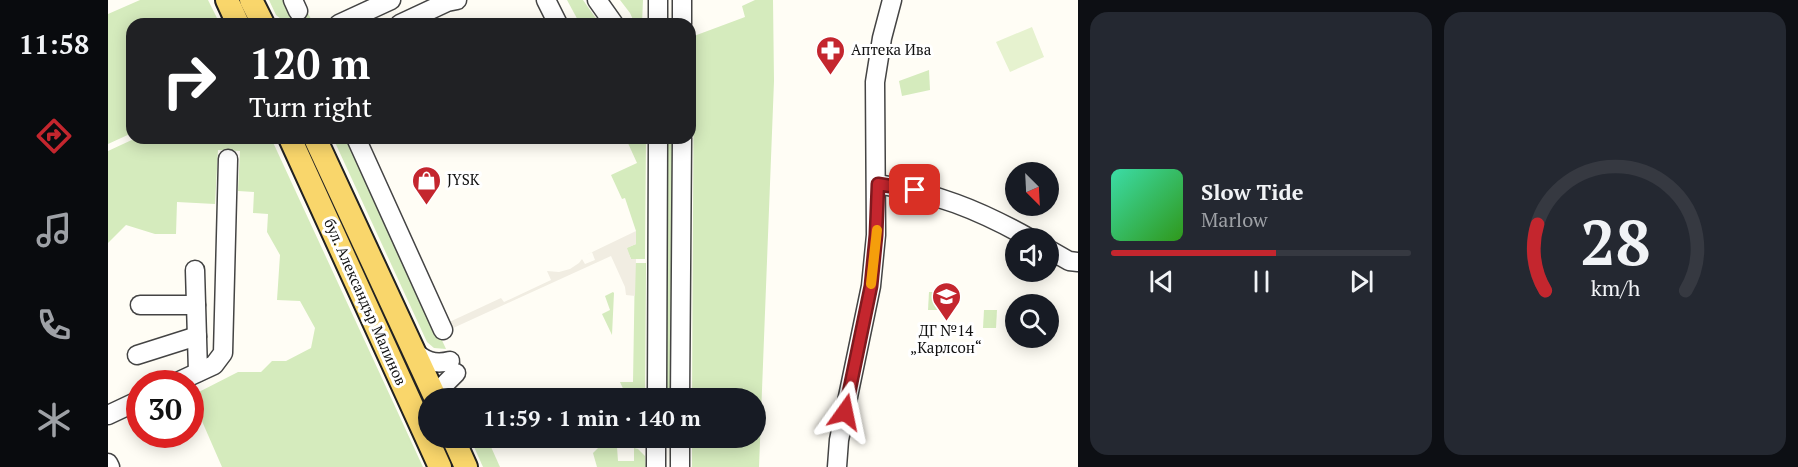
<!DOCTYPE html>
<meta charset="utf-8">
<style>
body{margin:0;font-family:"PT Serif",serif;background:#242831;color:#f1f3f6;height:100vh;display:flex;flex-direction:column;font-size:22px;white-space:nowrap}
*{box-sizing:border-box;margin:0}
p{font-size:20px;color:#9ea1a6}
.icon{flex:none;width:33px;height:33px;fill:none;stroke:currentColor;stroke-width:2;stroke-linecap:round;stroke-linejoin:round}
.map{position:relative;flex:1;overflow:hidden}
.drawer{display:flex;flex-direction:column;gap:12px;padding:12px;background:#0d0f14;width:720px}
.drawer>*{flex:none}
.banner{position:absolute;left:18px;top:18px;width:570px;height:126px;border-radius:18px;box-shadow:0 3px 15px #0003;background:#202124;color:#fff;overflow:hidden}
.needle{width:39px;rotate:156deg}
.fabs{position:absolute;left:897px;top:162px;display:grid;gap:12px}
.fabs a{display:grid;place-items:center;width:54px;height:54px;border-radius:50%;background:#171b24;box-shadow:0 3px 15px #0003;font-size:30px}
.speed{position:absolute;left:18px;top:370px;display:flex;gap:12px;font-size:30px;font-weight:700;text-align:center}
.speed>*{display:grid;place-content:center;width:78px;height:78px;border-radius:50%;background:#171b24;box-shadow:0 3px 15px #0003;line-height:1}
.speed .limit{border:9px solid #d22;background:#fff;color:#111}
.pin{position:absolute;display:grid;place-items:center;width:51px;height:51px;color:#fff;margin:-26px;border-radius:12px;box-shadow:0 3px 9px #0006}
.me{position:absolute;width:66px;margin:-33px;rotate:12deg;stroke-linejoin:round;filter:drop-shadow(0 0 4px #0008)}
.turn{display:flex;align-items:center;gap:21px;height:126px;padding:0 24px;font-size:27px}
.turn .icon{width:78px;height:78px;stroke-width:2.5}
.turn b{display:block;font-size:42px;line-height:51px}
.drawer .tile{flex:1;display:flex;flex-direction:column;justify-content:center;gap:9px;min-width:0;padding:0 21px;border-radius:18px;background:#242831}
.drawer .dial{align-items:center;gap:0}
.dial svg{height:156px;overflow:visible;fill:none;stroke:#363941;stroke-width:7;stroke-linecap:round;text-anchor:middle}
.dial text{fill:#f1f3f6;stroke:none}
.song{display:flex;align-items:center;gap:18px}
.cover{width:72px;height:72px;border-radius:9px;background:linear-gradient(135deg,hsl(160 70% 55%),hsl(110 70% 35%))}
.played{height:6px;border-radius:3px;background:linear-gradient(90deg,#c4262e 55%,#363941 55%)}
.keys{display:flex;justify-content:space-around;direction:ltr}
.drawer .tiles{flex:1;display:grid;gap:12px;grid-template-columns:repeat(2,1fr)}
.trip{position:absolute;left:310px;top:388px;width:348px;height:60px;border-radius:30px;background:#171b24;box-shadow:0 3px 15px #0003;font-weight:600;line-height:60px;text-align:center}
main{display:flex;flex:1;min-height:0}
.dock{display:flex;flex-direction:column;width:108px;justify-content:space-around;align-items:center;background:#090b0e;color:#9ea1a6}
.dock .icon{width:42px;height:42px}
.dock .on{color:#c4262e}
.dock b{font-size:27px;color:#f1f3f6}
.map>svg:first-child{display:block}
.green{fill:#d5ebbd}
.pitch{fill:#e6f2cf}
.plaza{fill:#f1ede2}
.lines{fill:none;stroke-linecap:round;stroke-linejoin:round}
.minor-casing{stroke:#444;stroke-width:21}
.major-casing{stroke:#222;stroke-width:26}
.minor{stroke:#fff;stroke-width:18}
.major{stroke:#f9d66b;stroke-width:22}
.route-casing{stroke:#7f191e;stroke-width:15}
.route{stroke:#c4262e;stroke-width:10}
.slow{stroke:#f59e0b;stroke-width:10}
.labels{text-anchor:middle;stroke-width:6;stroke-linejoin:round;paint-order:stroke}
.poi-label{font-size:15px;fill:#111;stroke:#fff;text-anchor:start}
.street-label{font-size:15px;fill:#111;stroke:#fff}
</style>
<main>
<nav class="dock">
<b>11:58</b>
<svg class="icon on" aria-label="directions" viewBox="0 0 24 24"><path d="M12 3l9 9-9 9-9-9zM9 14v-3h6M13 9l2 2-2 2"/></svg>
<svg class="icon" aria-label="music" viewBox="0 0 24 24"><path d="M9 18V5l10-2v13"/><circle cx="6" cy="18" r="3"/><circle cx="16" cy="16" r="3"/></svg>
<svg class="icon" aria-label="phone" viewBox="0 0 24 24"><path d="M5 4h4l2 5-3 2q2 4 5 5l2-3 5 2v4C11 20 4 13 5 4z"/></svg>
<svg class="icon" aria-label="climate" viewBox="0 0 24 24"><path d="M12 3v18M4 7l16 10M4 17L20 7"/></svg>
</nav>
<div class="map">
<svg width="970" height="467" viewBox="0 0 970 467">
<rect width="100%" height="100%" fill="#fffdf5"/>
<g class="green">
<path d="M 32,0 L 100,0 L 112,24 L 24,24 L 24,133 L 0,144 L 0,14 Z"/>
<path d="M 161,0 L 178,0 L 190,15 L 199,11 L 205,23 L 178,23 L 168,15 Z"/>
<path d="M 459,0 L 475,0 L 492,24 L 472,24 Z"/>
<path d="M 512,0 L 535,0 L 534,24 L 527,24 L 522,13 Z"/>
<path d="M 647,0 L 665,0 L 666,81 L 651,467 L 584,467 L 584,438 L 648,438 L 648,399 L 584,399 L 586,36 L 637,17 L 634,6 Z"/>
<path d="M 821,70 L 822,90 L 794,96 L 791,81 Z"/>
<path d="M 28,138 L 163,138 L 315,467 L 114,467 L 83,396 L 130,372 L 153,372 L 164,361 L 178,361 L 203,348 L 207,328 L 192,301 L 169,300 L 172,255 L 159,232 L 160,214 L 145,213 L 146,192 L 130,191 L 132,151 L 110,150 L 107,204 L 69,202 L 68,234 L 47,234 L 18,225 L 0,243 L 0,151 Z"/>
<path d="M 225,138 L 241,138 L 338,349 L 326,348 L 319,342 Z"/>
<path d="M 525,138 L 538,138 L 537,259 L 523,259 L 518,248 L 528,244 L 528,231 L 517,198 L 514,199 L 503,175 L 529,163 L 519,141 Z"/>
<path d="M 558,138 L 566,138 L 564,399 L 557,399 Z"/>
<path d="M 527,263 L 538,263 L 537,399 L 510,399 L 518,395 L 512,382 L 525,382 Z"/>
<path d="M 505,292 L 506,293 L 504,335 L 494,314 L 502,310 L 497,296 Z"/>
<path d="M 821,292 L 834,292 L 833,310 L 820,310 Z"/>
<path d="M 876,310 L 889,310 L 888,328 L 875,328 Z"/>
<path d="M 362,438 L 379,438 L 392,467 L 375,467 Z"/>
<path d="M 491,447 L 509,447 L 510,461 L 526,461 L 526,448 L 530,449 L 537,456 L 538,467 L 489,467 L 485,453 Z"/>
</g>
<path class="pitch" d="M 924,27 L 936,57 L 902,72 L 888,42 Z"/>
<path class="plaza" d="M 528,231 L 528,244 L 519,248 L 523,259 L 528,259 L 527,296 L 518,295 L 517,287 L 503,256 L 343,329 L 337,324 L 393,298 L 396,302 L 443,280 L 439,271 L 451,272 L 462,269 L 471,263 L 474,259 L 477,264 L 487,260 L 484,252 L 476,256 Z"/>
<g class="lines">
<defs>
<g id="minor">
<path d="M 185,0 L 190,11"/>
<path d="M 438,0 L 450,24"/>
<path d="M 489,0 L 506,24"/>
<path d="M 231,24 L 283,0"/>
<path d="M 292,24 L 339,2 L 349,0"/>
<path d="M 550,24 L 550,0"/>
<path d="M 574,24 L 574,0"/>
<path d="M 248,138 L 335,330"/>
<path d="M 769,184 C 828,193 869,209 921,238"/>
<path d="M 940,249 L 961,261 L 970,262"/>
<path d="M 87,270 L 90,372"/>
<path d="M 32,305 L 88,305"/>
<path d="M 304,349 C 316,361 326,365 342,361"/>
<path d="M 29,355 L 89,336"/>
<path d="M 65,384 L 106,365 L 115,353 L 120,159"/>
<path d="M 331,399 L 335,386 L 348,373"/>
<path d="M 549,399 L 550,138"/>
<path d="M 572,399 L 574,138"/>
<path d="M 0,415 L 32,400"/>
<path d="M 548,438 L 548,467"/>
<path d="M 0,463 L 2,467"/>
<path d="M 572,467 L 572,438"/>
<path d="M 729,467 L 731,440 L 763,286 L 768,235 L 767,82 L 774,38 L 784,0"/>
</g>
<g id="major">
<path d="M 119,0 L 130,24"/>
<path d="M 143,0 L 155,24"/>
<path d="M 182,138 L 332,467"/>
<path d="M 207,138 L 328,399"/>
<path d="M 345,438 L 358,467"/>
</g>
</defs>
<use href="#minor" class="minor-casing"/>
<use href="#major" class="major-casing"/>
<use href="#minor" class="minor"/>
<use href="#major" class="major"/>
</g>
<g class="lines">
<defs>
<path id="route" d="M 737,412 L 763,286 L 768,235 L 770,184 L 807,190"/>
</defs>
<use href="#route" class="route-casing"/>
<use href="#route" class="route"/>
<path class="slow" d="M 763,284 L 769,230"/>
</g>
<defs>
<symbol id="pharmacy-pin" viewBox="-11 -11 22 30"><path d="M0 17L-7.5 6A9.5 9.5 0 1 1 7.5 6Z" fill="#c4262e" stroke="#fff"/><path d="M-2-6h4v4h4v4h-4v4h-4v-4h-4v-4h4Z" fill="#fff"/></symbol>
<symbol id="shop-pin" viewBox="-11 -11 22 30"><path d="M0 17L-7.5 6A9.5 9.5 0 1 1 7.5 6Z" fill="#c4262e" stroke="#fff"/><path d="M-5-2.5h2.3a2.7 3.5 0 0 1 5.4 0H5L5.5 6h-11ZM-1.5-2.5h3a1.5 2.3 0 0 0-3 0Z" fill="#fff"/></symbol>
<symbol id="school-pin" viewBox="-11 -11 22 30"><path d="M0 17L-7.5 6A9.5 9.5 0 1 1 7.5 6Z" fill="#c4262e" stroke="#fff"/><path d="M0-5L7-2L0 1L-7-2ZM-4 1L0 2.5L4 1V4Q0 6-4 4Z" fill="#fff"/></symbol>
</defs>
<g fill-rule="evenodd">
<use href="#pharmacy-pin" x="706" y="34" width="33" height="45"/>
<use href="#shop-pin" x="302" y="164" width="33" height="45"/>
<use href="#school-pin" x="822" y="280" width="33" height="45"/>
</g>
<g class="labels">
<g class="poi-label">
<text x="743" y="55">Аптека Ива</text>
<text x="339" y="185">JYSK</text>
<text x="838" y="336" text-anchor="middle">ДГ №14<tspan x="838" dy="17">„Карлсон“</tspan></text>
</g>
<g class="street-label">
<text transform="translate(257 302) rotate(66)" y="5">бул. Александър Малинов</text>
</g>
</g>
</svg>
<div class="fabs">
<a><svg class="needle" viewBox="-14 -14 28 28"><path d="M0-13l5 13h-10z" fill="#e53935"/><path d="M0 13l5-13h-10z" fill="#9ea1a6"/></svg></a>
<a><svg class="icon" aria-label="sound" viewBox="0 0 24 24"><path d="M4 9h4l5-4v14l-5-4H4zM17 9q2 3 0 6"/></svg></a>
<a><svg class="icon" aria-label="search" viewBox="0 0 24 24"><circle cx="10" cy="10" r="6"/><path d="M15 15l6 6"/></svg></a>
</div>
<div class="speed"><div class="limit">30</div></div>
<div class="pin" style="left:807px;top:190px;background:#d93025"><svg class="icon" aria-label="arrive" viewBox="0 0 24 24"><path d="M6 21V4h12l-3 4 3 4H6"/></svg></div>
<svg class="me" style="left:737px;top:412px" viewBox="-20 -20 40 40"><path d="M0-17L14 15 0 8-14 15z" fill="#c4262e" stroke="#fff" stroke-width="4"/></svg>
<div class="trip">11:59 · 1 min · 140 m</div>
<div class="banner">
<div class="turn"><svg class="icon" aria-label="right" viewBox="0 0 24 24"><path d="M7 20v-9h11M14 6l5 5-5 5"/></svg><div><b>120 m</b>Turn right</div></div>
</div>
</div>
<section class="drawer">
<div class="tiles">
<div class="tile">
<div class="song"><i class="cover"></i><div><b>Slow Tide</b><p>Marlow</p></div></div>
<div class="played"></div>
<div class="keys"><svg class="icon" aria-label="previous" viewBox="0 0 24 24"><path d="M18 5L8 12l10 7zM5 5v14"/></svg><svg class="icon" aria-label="pause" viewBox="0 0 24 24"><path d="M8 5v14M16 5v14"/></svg><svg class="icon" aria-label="next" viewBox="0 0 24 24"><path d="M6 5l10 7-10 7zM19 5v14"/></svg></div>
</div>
<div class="tile dial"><svg viewBox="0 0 100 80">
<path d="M14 69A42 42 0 1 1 86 69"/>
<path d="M14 69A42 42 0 0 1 10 35" stroke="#c4262e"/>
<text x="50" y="56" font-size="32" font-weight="700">28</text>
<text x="50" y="72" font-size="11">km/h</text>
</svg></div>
</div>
</section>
</main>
